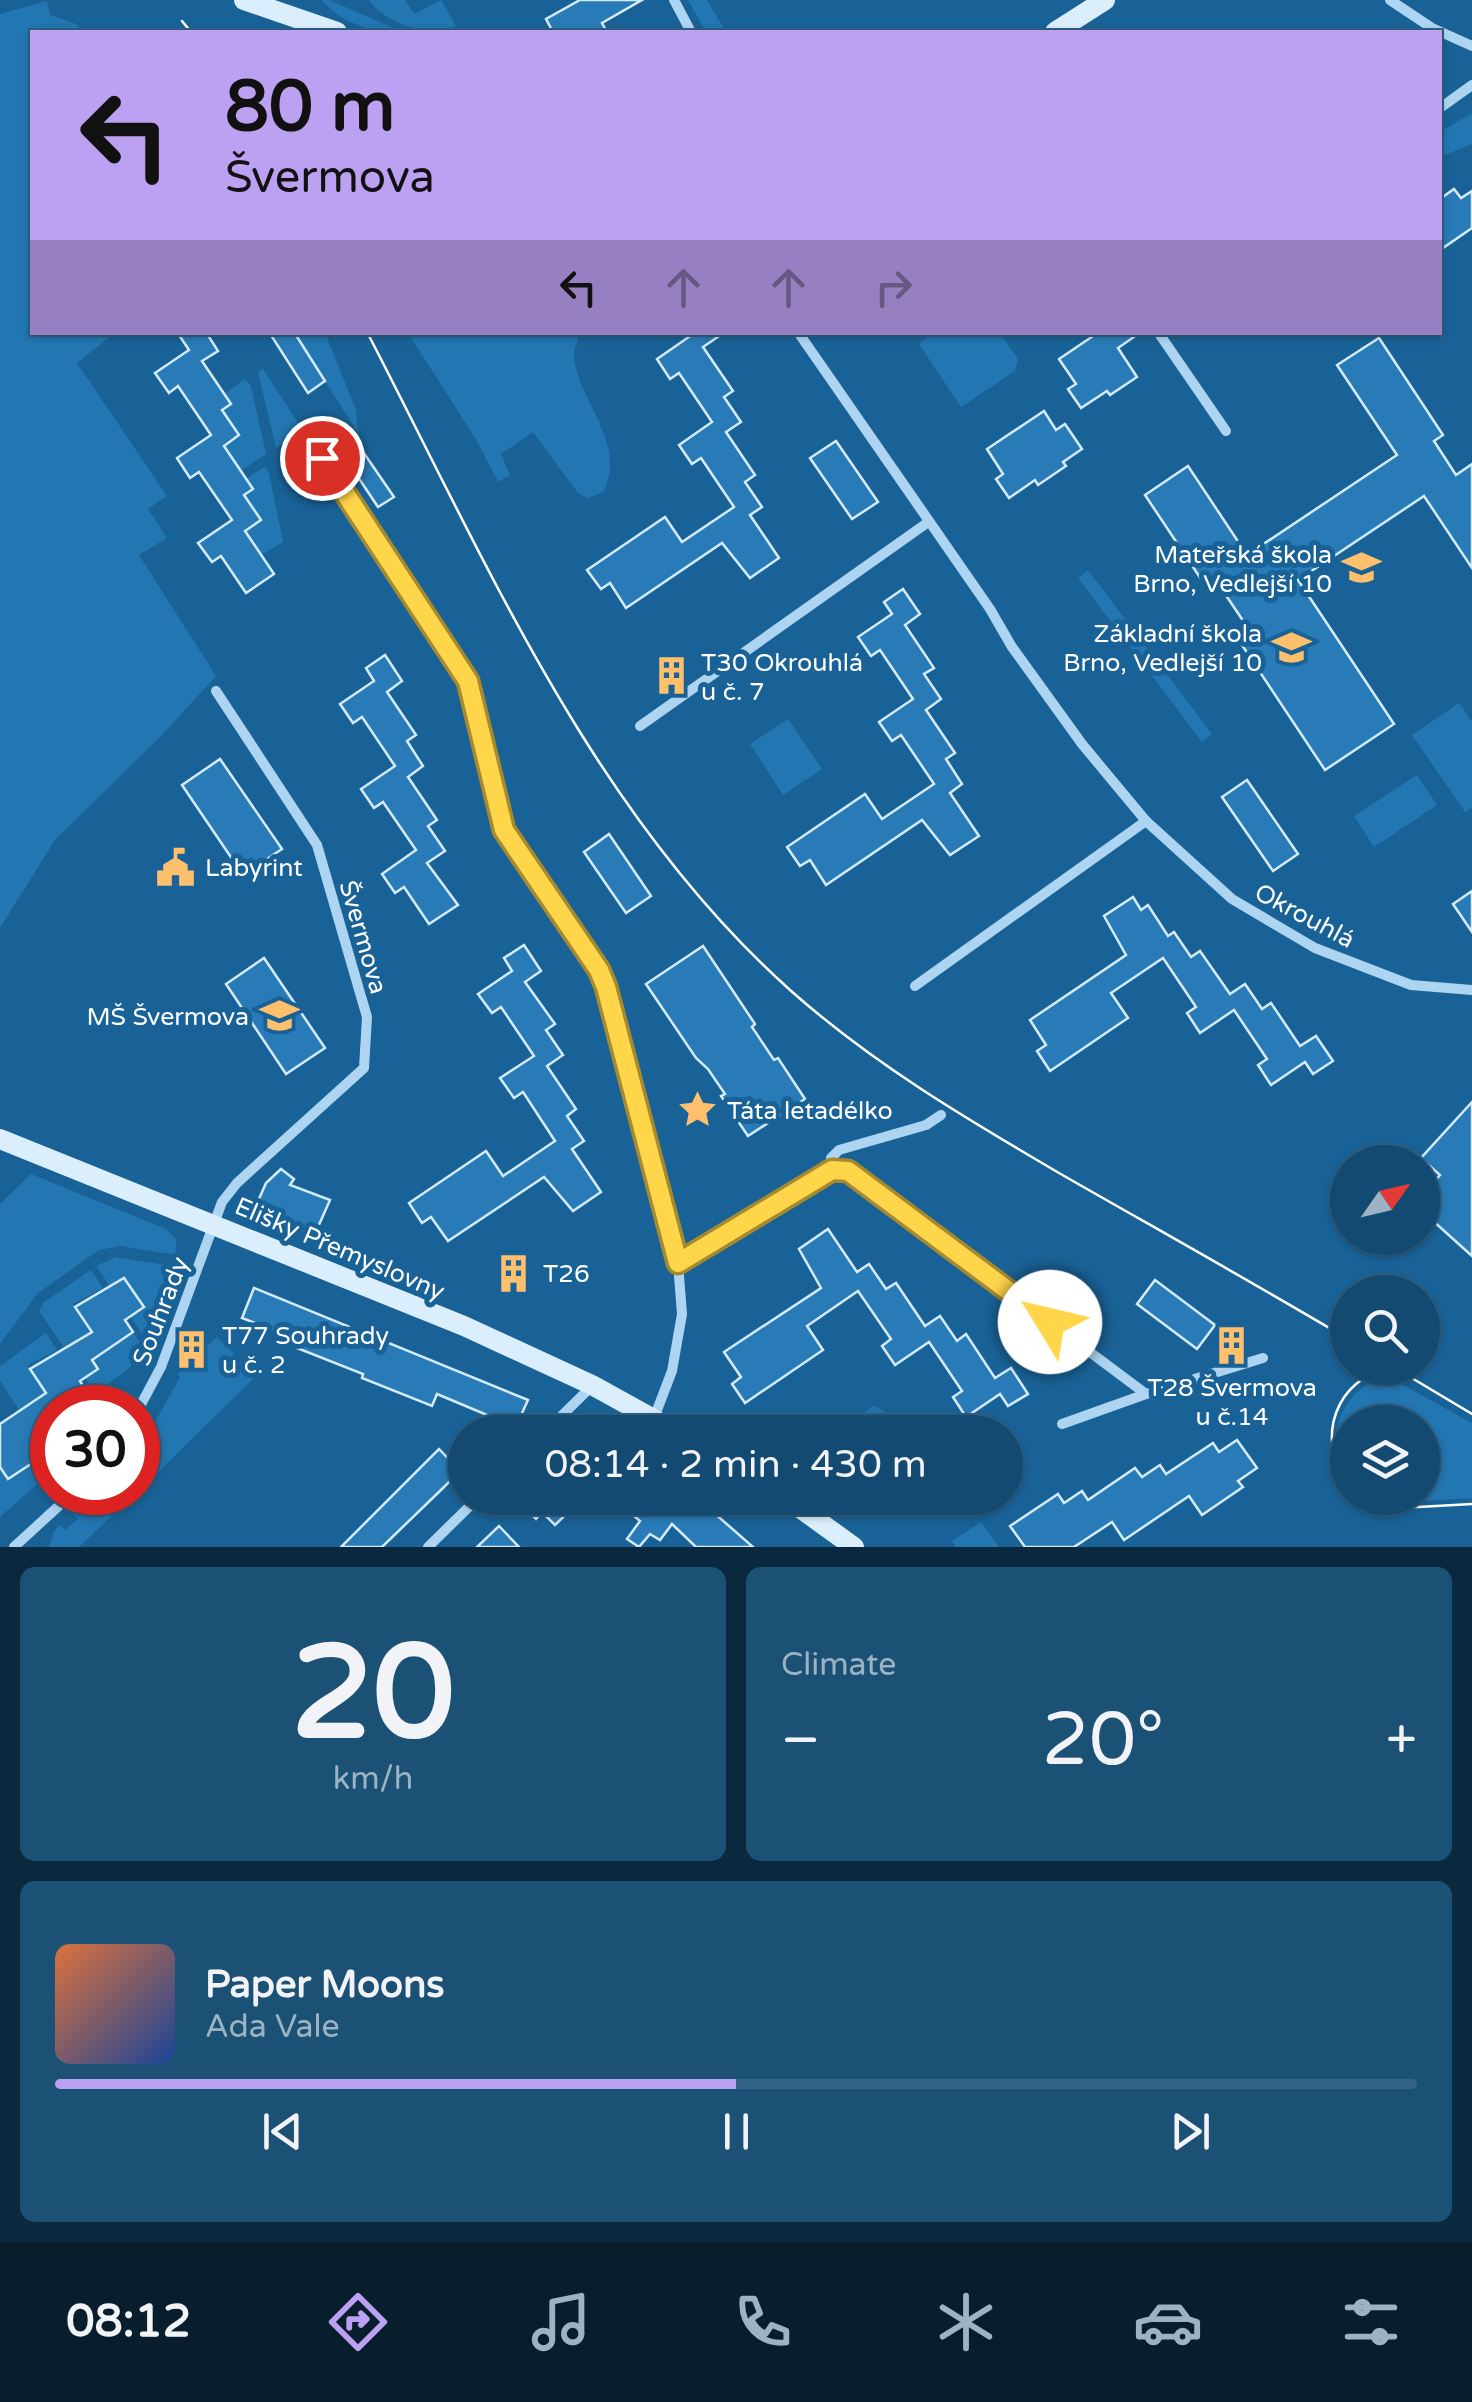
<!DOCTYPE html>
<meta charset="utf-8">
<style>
body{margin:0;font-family:"Varela Round",sans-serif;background:#1c5176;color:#f1f3f6;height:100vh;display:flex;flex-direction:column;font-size:38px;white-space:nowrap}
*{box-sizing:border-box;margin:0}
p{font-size:32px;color:#9db3c3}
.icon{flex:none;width:55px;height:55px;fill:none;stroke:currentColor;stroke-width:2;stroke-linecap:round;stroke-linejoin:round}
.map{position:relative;height:1547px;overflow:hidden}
.drawer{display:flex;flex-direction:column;gap:20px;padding:20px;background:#0a293e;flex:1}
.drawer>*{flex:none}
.guide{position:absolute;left:30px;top:30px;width:1412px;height:305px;border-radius:0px;box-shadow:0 2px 8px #0004,0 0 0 2px #326284;background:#bca0f2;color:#111;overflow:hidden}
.needle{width:65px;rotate:56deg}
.tools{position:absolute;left:1330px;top:1145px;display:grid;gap:20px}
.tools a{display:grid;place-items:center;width:110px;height:110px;border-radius:50%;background:#134a71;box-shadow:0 2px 8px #0004,0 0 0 2px #326284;font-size:50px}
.speed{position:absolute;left:30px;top:1385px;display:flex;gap:20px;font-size:50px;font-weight:700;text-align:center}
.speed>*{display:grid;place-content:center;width:130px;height:130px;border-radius:50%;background:#134a71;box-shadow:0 2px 8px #0004,0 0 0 2px #326284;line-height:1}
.speed .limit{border:15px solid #d22;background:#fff;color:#111}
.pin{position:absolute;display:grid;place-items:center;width:85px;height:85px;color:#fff;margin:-42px;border:5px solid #fff;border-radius:50%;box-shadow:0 2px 10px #0007}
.me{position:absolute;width:110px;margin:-55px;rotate:306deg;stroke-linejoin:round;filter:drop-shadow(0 0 8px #0008)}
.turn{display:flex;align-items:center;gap:35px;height:210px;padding:0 30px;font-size:45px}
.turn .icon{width:130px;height:130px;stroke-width:2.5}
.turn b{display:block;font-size:70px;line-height:85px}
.lanes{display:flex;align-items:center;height:95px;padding:0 30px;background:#0003;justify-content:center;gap:50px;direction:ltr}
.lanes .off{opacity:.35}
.big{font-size:75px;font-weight:600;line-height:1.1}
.drawer .card{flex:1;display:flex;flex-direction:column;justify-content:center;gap:15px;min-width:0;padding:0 35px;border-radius:15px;background:#1c5176}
.drawer .dial{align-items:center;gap:0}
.dial b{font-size:130px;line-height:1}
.song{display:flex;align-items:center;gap:30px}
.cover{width:120px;height:120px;border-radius:15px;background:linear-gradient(135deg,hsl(20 70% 55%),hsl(220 70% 35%))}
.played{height:10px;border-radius:5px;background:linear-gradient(90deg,#bca0f2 50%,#326284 50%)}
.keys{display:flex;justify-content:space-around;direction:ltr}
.heat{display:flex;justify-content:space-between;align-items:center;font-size:55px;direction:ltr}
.drawer .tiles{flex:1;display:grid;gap:20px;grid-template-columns:1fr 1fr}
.card:last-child{grid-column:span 2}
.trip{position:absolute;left:448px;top:1415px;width:575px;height:100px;border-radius:50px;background:#134a71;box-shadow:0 2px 8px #0004,0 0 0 2px #326284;font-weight:600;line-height:100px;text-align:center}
.tab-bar{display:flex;height:160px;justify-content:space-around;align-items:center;background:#081e2d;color:#9db3c3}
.tab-bar .icon{width:70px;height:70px}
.tab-bar .current{color:#bca0f2}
.tab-bar b{font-size:45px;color:#f1f3f6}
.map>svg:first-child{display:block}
.green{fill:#2276b1}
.building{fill:#287bb6;stroke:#d4ebfc;stroke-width:2.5}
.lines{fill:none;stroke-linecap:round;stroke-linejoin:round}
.street{stroke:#add5f1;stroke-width:10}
.secondary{stroke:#dbeefb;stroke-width:20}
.tram{stroke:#fff;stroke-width:2.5}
.route-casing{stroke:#a68a30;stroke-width:25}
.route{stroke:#ffd54a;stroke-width:18}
.labels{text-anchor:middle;stroke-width:10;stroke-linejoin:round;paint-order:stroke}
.poi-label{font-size:25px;fill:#fff;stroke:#196297;text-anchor:start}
.street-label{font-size:25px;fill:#fff;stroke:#196297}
</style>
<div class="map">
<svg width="1472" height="1547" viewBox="0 0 1472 1547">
<rect width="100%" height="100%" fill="#196297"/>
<g class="green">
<path d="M 322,0 L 329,0 L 403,32 C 374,33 341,24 322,0 Z"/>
<path d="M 369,0 L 405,0 L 414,14 L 441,0 L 456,26 C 432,40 384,23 369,0 Z"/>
<path d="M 688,0 L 707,0 L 726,32 L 706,32 Z"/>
<path d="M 47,1 L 50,15 L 76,24 L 83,32 L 32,32 L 32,332 L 114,333 L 77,363 L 167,496 L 148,509 L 167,538 L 139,555 L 216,676 L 162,735 L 55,840 L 0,928 L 0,14 Z"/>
<path d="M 1472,113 L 1472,144 L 1440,157 L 1440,132 Z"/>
<path d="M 935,332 L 1000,333 L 1018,359 L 1015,371 L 961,407 L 919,344 Z"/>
<path d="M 294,333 L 325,333 L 356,410 L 358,433 Z"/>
<path d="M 408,333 L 580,333 C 578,340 574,348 574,355 C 576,399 629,444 603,492 L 587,498 L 578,493 L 533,432 L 501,454 L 510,475 L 498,482 L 477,441 Z"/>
<path d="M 263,369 L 304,432 L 276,448 L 258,372 Z"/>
<path d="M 245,379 L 251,386 L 266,454 L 241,471 L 221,448 L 239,435 L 222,410 L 231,404 L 224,394 Z"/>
<path d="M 264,467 L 269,473 L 283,542 L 258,557 L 242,533 L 261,520 L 244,495 L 246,479 Z"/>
<path d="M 1088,570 L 1212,734 L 1202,742 L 1078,578 Z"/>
<path d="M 1459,703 L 1472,722 L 1472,808 L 1465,812 L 1412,735 Z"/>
<path d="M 788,719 L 822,769 L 783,795 L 750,744 Z"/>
<path d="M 1417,775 L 1437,805 L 1374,847 L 1354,816 Z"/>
<path d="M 31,1174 L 166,1229 L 176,1239 L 176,1255 L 120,1246 L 99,1250 L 38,1293 L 0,1344 L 0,1204 Z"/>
<path d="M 116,1257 L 171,1266 L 144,1336 L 96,1266 Z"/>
<path d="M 91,1270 L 103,1288 L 73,1304 L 92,1332 L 65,1349 L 39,1311 L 44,1302 Z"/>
<path d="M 133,1332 L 141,1344 L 130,1368 L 95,1393 L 85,1378 L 98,1369 L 92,1360 Z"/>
<path d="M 46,1333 L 57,1350 L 28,1365 L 46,1393 L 20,1411 L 0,1381 L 0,1366 Z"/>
<path d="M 217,1337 L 256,1376 L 138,1492 L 138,1452 L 180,1377 L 177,1375 Z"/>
<path d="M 1385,1375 L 1472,1423 L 1472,1498 L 1423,1501 L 1378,1498 L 1422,1498 L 1422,1422 L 1348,1422 L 1347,1473 C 1320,1436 1346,1388 1385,1375 Z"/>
<path d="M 874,1406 L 923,1431 L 941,1420 L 949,1432 L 841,1432 L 839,1430 Z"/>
<path d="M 43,1456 L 52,1471 L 0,1517 L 0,1467 L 8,1478 Z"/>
<path d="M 137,1492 L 79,1547 L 49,1547 L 54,1531 L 60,1525 L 65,1530 L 78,1519 L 73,1513 L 75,1510 L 79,1514 L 87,1507 L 90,1509 L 104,1493 Z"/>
<path d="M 981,1522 L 999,1547 L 956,1547 L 952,1541 Z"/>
</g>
<g class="building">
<path d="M 580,0 L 642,0 L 602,23 L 607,32 L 553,32 L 546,19 Z"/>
<path d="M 1454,189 L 1461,198 L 1472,191 L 1472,228 L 1440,250 L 1440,199 Z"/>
<path d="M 177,332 L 206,332 L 218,351 L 202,361 L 231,404 L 222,410 L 239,435 L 224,446 L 253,489 L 244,495 L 261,520 L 245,531 L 274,574 L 246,593 L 221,556 L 212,562 L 198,543 L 232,520 L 199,472 L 190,478 L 177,458 L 211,435 L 178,386 L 169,393 L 155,373 L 189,350 Z"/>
<path d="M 269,332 L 294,332 L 325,381 L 308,393 Z"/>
<path d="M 696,332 L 725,332 L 703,347 L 733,391 L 724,397 L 741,422 L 726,432 L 755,475 L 745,482 L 762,507 L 750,515 L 779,558 L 750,578 L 722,543 L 626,608 L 610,583 L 601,589 L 587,570 L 665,517 L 682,542 L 734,507 L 701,458 L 692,464 L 679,445 L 712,422 L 679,373 L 670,379 L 657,359 Z"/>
<path d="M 1099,332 L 1141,332 L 1118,348 L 1137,377 L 1110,395 L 1107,391 L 1081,408 L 1068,389 L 1076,384 L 1059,359 Z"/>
<path d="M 1379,338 L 1443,435 L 1434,441 L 1456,475 L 1472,464 L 1472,568 L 1424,496 L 1298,580 L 1394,724 L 1325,770 L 1240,642 L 1252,634 L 1219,585 L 1209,591 L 1145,495 L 1188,466 L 1247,555 L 1397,455 L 1337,365 Z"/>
<path d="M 1044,411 L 1056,430 L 1065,424 L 1082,449 L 1063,462 L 1066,466 L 1038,485 L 1035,480 L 1009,498 L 996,479 L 1003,474 L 987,449 Z"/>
<path d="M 836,441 L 878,502 L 852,519 L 810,458 Z"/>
<path d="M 357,443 L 394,497 L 378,507 L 342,453 Z"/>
<path d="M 903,589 L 920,614 L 905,625 L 934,668 L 924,674 L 941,699 L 926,710 L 955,753 L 946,759 L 962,784 L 950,793 L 979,836 L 950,855 L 922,820 L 826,885 L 810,860 L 800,866 L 787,847 L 865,794 L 882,819 L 934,784 L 901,735 L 892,741 L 879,722 L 913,699 L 880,650 L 871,656 L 858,637 L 892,614 L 884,602 Z"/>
<path d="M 385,655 L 402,681 L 387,692 L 416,735 L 407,741 L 423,766 L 408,777 L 437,820 L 428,826 L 445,851 L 427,863 L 458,905 L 429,924 L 404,887 L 395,893 L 382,874 L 416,850 L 383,802 L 374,808 L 361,789 L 395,766 L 362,717 L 353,723 L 340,704 L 374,681 L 366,668 Z"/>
<path d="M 220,759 L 282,849 L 243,875 L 182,785 Z"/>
<path d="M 1247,780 L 1298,854 L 1273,871 L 1222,797 Z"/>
<path d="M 609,834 L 651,896 L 626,913 L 584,852 Z"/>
<path d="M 1472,891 L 1472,932 L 1453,904 Z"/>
<path d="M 1133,897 L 1141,910 L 1148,905 L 1168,936 L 1174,932 L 1191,957 L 1200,951 L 1230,994 L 1245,984 L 1262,1009 L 1271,1003 L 1300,1046 L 1316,1036 L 1333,1061 L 1313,1074 L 1305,1062 L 1271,1085 L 1258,1065 L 1267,1059 L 1234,1010 L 1200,1033 L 1187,1013 L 1196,1007 L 1163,958 L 1111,993 L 1128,1018 L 1050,1071 L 1037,1051 L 1046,1045 L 1030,1020 L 1126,955 L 1104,916 Z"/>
<path d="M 524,945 L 541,971 L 525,982 L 555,1024 L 546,1030 L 563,1055 L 547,1066 L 576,1109 L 567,1116 L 584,1141 L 572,1149 L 601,1192 L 573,1211 L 544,1177 L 448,1241 L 431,1217 L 422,1223 L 409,1203 L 486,1151 L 503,1176 L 555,1141 L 523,1092 L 514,1098 L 500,1078 L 534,1056 L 501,1007 L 492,1013 L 478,994 L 512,971 L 504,958 Z"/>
<path d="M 703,946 L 755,1024 L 752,1027 L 774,1060 L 778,1058 L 805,1099 L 748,1136 L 721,1096 L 725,1094 L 708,1069 L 696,1058 L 646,984 Z"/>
<path d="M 264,958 L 325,1048 L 286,1074 L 226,984 Z"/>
<path d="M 1472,1102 L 1472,1256 L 1422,1211 L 1422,1195 L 1440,1175 L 1421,1158 Z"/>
<path d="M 281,1169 L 294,1179 L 290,1185 L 330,1200 L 314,1236 L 255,1208 L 266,1183 Z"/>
<path d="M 828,1229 L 857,1272 L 869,1264 L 886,1289 L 896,1283 L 925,1326 L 940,1316 L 957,1341 L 966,1334 L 995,1378 L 1011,1368 L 1028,1394 L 1008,1406 L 1000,1394 L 966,1417 L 953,1397 L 962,1391 L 929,1342 L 895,1365 L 882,1346 L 891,1339 L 858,1291 L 807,1326 L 823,1350 L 745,1403 L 732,1384 L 741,1377 L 724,1352 L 821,1288 L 799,1249 Z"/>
<path d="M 124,1278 L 144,1307 L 125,1320 L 133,1332 L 92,1360 L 98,1369 L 80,1381 L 88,1394 L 67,1408 L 52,1408 L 52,1431 L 34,1443 L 43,1456 L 8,1479 L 0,1467 L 0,1424 L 46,1393 L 30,1369 L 92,1332 L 75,1307 Z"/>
<path d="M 1155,1280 L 1215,1325 L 1197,1349 L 1137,1304 Z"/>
<path d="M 254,1288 L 528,1400 L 518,1422 L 511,1423 L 508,1432 L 484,1422 L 487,1415 L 437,1394 L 432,1406 L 362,1378 L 363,1374 L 297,1348 L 300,1340 L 242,1318 Z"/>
<path d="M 1237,1440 L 1257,1468 L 1238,1481 L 1243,1487 L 1202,1515 L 1189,1496 L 1124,1540 L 1112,1522 L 1074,1547 L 1025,1547 L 1010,1526 L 1058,1494 L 1064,1503 L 1082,1491 L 1088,1500 L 1135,1468 L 1142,1477 L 1160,1465 L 1166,1474 L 1213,1443 L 1219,1452 Z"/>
<path d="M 439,1449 L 460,1471 L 442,1489 L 382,1547 L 341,1547 Z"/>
<path d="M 515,1498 L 583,1498 L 555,1525 L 542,1512 L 536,1519 Z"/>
<path d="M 633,1498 L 697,1498 L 753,1547 L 696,1547 L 672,1524 L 660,1540 L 650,1534 L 639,1547 L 627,1539 L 640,1521 L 626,1509 Z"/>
<path d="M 499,1526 L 519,1547 L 477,1547 Z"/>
</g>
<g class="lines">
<g class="street">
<path d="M 674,0 L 691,32"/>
<path d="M 1390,0 L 1432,28 L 1472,46"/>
<path d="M 1440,108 L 1472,85"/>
<path d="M 798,332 L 990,609 L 1012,647 L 1082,744 L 1146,821 L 1232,899 L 1315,948 L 1411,985 L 1472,990"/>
<path d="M 1158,332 L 1226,431"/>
<path d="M 310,435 L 383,554 L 468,681 L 504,830 L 599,970 L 606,987 L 678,1263 L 682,1314 L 672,1371 L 654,1418"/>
<path d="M 640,726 L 927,523"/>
<path d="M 915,986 L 1146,821"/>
<path d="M 831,1158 L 839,1150 L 926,1125 L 941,1115"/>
<path d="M 678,1263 L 832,1170 L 848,1171 L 1146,1394 L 1263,1358"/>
<path d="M 138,1410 L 161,1367 L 222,1202 L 237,1183 L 364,1068 L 367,1017 L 317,845 L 216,691"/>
<path d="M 1062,1424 L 1146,1394"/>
<path d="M 545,1432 L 592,1386"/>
<path d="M 14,1547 L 74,1492"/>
<path d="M 428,1547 L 478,1498"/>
</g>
<g class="secondary">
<path d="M 244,0 L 337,32"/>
<path d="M 1055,32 L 1105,0"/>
<path d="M 0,1139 L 464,1326 L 592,1385 L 677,1432"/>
<path d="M 786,1498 L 854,1547"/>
</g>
<g class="tram">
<path d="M 182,21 L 191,32"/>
<path d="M 367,332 C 487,563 593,814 790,990 C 872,1063 965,1118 1059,1173 C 1155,1228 1252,1282 1348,1339"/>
<path d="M 1395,1368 L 1472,1414"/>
<path d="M 1348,1483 C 1314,1440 1336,1377 1391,1368"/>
<path d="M 1365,1498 L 1400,1508 L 1472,1504"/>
</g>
</g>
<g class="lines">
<defs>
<path id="route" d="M 322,458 L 468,681 L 504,830 L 599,970 L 606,987 L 678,1263 L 832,1170 L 848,1171 L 1050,1322"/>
</defs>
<use href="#route" class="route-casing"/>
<use href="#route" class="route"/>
</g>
<defs>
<symbol id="school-bare" viewBox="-9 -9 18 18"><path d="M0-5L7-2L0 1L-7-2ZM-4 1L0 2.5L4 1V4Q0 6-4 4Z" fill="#ffc06d" stroke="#196297" stroke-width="2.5" paint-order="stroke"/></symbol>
<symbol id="building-bare" viewBox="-9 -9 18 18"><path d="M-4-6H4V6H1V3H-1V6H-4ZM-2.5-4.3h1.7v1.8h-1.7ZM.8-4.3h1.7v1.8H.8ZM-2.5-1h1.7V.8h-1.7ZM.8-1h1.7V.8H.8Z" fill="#ffc06d" stroke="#196297" stroke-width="2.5" paint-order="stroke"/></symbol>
<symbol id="civic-bare" viewBox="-9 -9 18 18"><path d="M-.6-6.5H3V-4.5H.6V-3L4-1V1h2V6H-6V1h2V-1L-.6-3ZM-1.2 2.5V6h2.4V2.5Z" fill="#ffc06d" stroke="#196297" stroke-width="2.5" paint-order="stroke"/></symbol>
<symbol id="sight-bare" viewBox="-9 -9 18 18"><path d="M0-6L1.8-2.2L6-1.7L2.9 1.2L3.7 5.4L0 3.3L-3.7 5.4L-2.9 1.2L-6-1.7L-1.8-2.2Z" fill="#ffc06d" stroke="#196297" stroke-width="2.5" paint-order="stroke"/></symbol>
</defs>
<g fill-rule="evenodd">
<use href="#school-bare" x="1334" y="540" width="55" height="55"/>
<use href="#school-bare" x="1264" y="620" width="55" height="55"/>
<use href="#building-bare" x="644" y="648" width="55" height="55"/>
<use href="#civic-bare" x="148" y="840" width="55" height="55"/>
<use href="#school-bare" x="252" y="988" width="55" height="55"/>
<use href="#sight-bare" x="670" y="1082" width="55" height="55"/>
<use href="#building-bare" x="486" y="1246" width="55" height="55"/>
<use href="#building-bare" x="1204" y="1318" width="55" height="55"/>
<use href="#building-bare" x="164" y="1322" width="55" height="55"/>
</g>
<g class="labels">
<g class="poi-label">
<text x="1332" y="563" text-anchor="end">Mateřská škola<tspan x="1332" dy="29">Brno, Vedlejší 10</tspan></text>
<text x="1262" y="642" text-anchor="end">Základní škola<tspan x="1262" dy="29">Brno, Vedlejší 10</tspan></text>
<text x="701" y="671">T30 Okrouhlá<tspan x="701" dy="29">u č. 7</tspan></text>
<text x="205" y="876">Labyrint</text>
<text x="249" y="1025" text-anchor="end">MŠ Švermova</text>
<text x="727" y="1119">Táta letadélko</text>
<text x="543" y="1282">T26</text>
<text x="222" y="1344">T77 Souhrady<tspan x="222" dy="29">u č. 2</tspan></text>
<text x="1232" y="1396" text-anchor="middle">T28 Švermova<tspan x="1232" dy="29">u č.14</tspan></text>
</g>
<g class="street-label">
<text transform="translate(1305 915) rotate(28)" y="9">Okrouhlá</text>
<text transform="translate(364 937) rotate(74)" y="9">Švermova</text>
<text transform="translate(340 1248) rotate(23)" y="9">Elišky Přemyslovny</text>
<text transform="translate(160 1311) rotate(-69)" y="9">Souhrady</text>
</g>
</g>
</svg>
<div class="tools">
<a><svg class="needle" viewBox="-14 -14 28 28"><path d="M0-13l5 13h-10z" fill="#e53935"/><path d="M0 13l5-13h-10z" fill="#9db3c3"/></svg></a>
<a><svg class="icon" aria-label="search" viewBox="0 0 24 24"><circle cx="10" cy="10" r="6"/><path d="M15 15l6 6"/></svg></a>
<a><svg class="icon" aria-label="layers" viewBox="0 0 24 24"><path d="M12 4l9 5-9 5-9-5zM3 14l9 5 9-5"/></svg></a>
</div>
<div class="speed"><div class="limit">30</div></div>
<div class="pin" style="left:322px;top:458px;background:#d93025"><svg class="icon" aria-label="arrive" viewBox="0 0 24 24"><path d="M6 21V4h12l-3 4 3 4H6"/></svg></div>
<svg class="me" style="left:1050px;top:1322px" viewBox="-20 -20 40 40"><circle r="19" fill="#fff"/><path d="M0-13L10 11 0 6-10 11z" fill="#ffd54a"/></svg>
<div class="trip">08:14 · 2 min · 430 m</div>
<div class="guide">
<div class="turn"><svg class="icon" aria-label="left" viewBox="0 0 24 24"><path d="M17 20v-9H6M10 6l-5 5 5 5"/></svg><div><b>80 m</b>Švermova</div></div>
<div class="lanes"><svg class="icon" aria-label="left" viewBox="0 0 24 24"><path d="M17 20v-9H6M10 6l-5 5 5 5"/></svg><svg class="icon off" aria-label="ahead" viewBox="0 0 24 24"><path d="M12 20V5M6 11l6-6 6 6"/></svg><svg class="icon off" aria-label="ahead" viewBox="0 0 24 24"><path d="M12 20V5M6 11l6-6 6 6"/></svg><svg class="icon off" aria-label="right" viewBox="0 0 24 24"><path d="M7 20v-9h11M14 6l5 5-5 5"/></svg></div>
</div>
</div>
<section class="drawer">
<div class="tiles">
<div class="card dial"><b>20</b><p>km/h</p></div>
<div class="card"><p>Climate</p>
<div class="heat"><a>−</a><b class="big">20°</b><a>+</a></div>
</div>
<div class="card">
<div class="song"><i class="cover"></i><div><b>Paper Moons</b><p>Ada Vale</p></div></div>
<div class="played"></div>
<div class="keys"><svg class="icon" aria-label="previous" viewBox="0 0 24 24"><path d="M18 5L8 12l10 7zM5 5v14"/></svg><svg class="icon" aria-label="pause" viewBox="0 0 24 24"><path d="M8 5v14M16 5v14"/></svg><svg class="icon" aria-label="next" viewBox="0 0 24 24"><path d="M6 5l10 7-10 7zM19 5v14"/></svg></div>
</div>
</div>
</section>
<nav class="tab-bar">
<b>08:12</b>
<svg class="icon current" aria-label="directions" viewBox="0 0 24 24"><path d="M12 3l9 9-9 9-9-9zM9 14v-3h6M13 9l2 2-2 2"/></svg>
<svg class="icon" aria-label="music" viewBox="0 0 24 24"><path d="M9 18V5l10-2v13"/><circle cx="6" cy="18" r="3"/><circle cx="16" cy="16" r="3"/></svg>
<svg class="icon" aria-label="phone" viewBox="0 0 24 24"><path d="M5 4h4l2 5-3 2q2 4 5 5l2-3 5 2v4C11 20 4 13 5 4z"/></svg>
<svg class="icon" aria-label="climate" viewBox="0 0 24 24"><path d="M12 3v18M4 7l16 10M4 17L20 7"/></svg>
<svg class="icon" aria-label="car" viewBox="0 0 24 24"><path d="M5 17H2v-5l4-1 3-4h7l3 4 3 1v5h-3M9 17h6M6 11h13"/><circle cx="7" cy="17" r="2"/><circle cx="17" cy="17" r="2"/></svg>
<svg class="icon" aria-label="filters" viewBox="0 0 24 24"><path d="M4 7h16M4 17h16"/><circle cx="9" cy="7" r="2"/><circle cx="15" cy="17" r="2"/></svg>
</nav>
